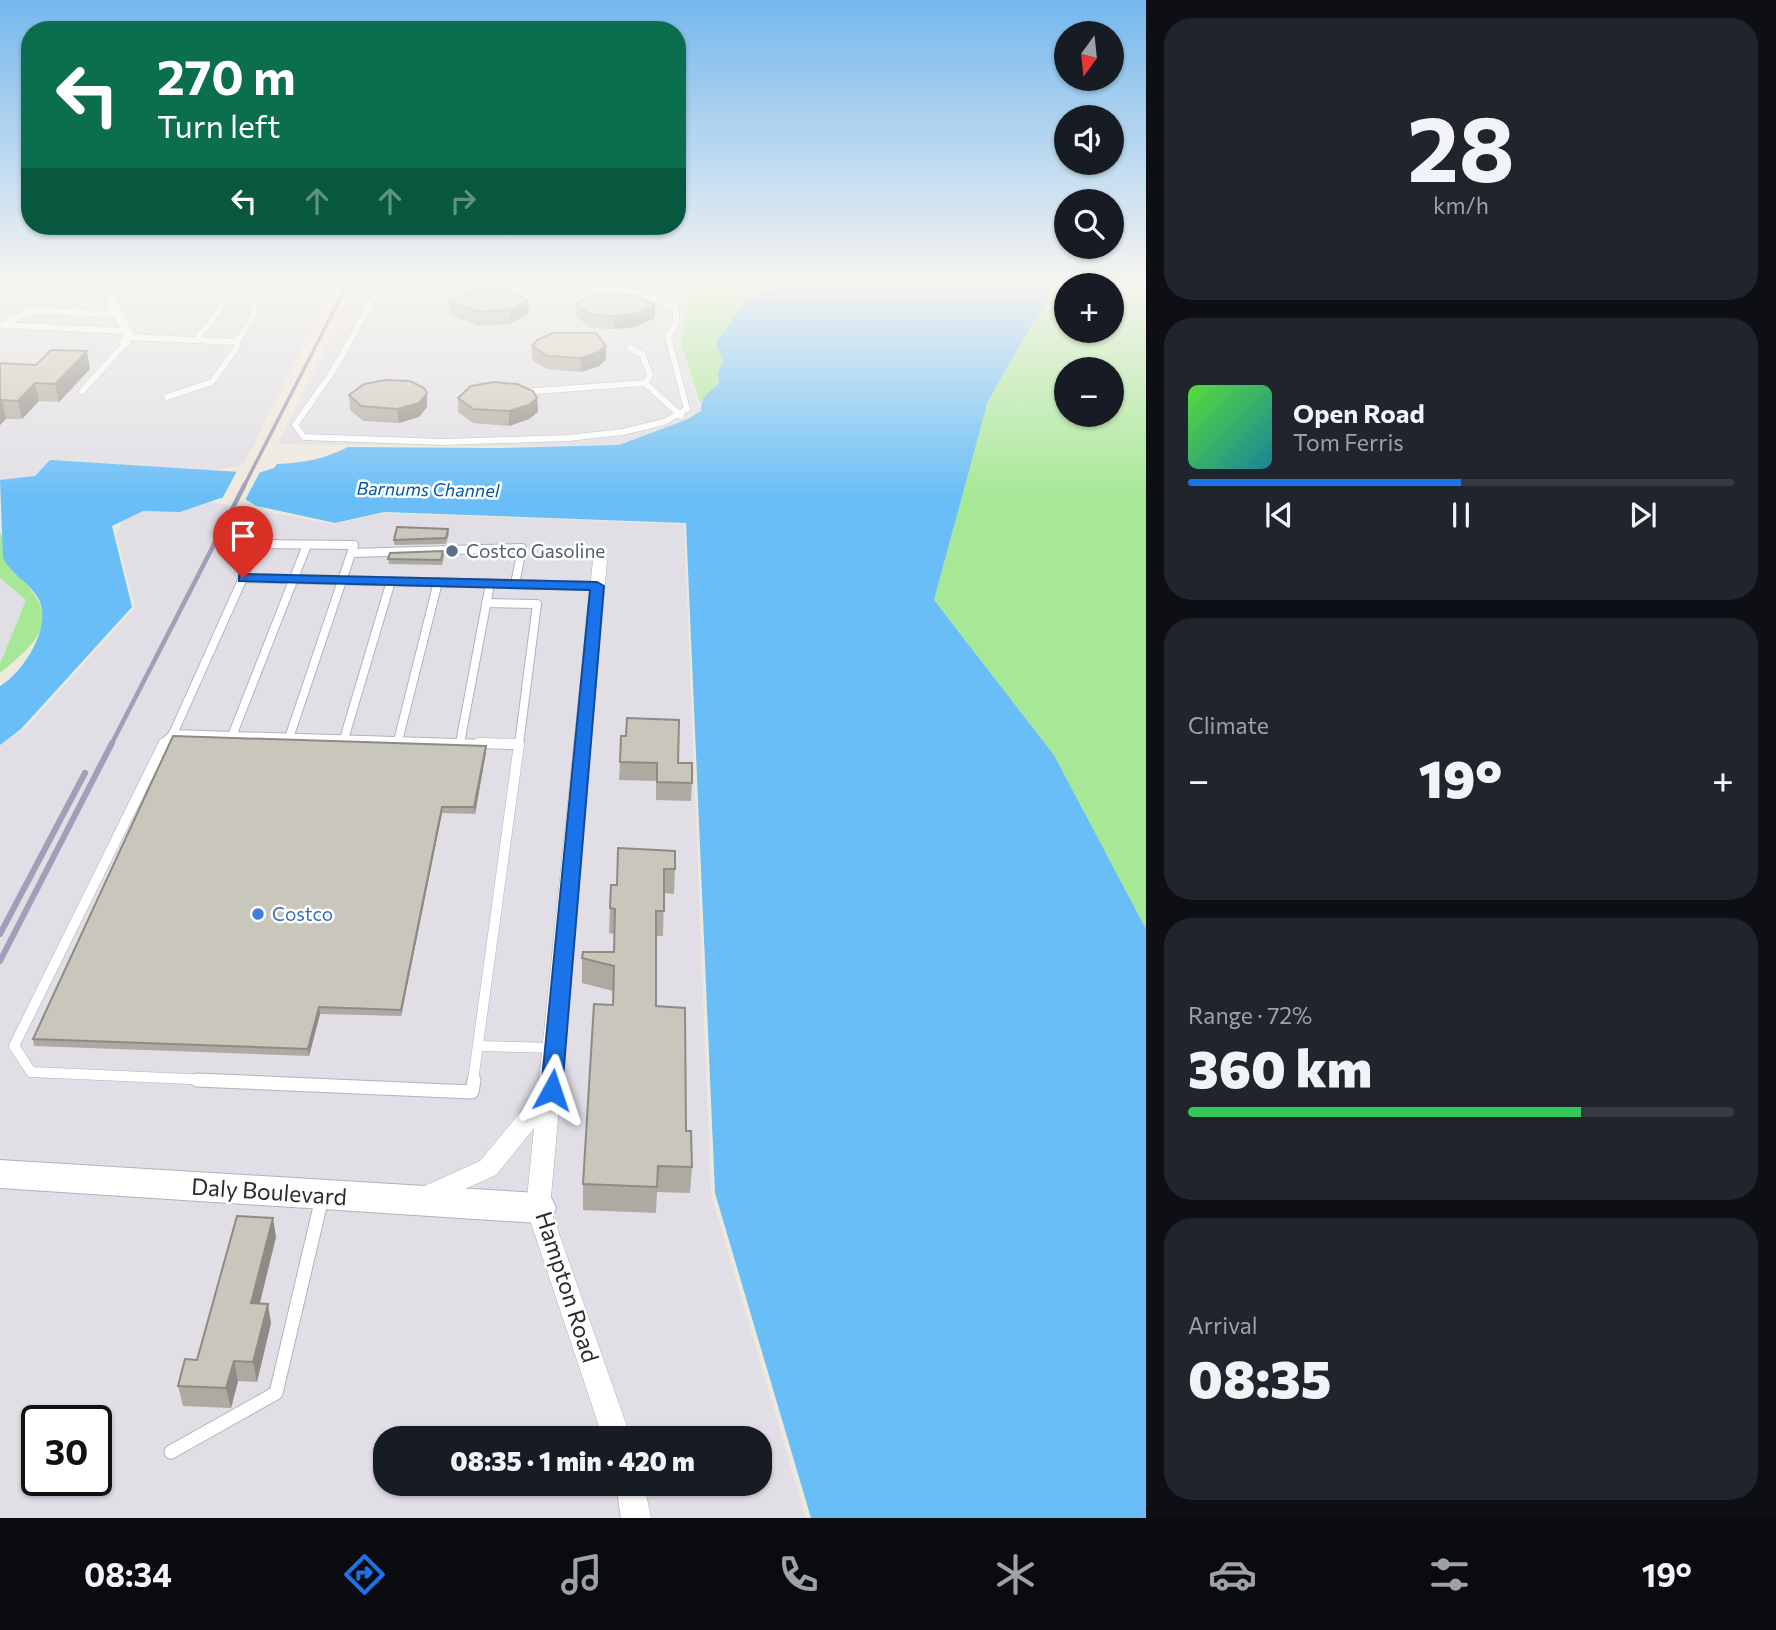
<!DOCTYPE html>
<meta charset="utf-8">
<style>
body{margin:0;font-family:Commissioner,sans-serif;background:#20242c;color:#f1f3f6;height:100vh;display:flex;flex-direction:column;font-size:26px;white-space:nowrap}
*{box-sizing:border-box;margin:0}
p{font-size:23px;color:#9ea1a6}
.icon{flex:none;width:38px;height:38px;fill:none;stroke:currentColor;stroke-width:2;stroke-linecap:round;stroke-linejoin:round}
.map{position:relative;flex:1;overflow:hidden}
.panel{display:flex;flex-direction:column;gap:18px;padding:18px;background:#0d0f14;width:630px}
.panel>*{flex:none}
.banner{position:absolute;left:21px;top:21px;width:665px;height:214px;border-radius:28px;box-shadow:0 2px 5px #0004;background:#0b6e4f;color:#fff;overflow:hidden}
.needle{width:46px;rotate:195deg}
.fabs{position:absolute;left:1054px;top:21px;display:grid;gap:14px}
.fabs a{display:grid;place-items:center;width:70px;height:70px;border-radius:50%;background:#171b24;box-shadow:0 2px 5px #0004;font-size:35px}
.speed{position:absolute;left:21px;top:1405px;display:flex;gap:14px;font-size:35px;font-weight:700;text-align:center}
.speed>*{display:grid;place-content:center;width:91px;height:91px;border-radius:50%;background:#171b24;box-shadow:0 2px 5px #0004;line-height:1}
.speed .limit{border:4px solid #111;border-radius:10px;background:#fff;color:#111}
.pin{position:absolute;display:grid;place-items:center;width:60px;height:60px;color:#fff;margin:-72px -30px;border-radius:50% 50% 50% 0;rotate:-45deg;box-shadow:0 0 7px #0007}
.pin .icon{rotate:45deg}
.me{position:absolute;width:77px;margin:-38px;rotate:5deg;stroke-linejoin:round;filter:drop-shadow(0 0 5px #0008)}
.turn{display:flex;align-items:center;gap:24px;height:147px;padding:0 21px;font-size:32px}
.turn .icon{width:91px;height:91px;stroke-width:2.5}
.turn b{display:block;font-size:49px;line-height:60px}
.lanes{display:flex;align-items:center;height:66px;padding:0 21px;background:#0003;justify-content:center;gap:35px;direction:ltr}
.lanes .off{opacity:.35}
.big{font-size:52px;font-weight:800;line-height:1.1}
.panel .widget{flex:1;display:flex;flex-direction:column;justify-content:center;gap:10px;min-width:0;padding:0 24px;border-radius:28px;background:#20242c}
.panel .dial{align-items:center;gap:0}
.dial b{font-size:91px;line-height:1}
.song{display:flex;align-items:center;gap:21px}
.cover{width:84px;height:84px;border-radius:10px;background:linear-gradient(135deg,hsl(110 70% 55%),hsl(190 70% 35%))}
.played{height:7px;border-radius:4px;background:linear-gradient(90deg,#1a73e8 50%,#363941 50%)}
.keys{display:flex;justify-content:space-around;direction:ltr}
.heat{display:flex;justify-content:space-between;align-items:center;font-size:38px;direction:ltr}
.charge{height:10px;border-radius:5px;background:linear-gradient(90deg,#34c759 72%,#363941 0)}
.trip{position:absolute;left:373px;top:1426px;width:399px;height:70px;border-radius:28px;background:#171b24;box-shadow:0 2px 5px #0004;font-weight:800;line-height:70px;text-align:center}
.tab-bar{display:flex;height:112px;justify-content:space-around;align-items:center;background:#090b0e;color:#9ea1a6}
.tab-bar .icon{width:49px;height:49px}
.tab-bar .active{color:#1a73e8}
.tab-bar b{font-size:32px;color:#f1f3f6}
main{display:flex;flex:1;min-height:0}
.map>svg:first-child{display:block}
.industrial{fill:#e1dee6;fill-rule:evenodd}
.green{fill:#a7e896;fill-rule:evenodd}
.water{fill:#69bef7}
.pier{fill:#eee9dd}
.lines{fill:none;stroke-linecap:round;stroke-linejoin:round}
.lane-far3-casing{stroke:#b1b2c0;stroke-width:7}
.lane-far2-casing{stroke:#b1b2c0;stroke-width:10}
.lane-far1-casing{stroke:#b1b2c0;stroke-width:11}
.lane-casing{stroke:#b1b2c0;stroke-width:15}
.street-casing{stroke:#b1b2c0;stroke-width:1}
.secondary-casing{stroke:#b1b2c0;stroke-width:2}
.lane-far3{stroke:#fff;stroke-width:6}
.lane-far2{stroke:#fff;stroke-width:8}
.lane-far1{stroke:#fff;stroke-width:10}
.lane{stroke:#fff;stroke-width:13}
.street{fill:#fff;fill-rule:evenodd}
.secondary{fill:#fff;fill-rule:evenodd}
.rail-far2{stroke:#9f9fb7;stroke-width:3.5}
.rail-far1{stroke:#9f9fb7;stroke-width:4.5}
.rail{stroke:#9f9fb7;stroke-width:6}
.wall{fill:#adaba1}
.shaded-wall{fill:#8d8b83}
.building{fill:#c9c7bb;stroke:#8d8b83;stroke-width:2}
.route{fill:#1a73e8;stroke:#114b97;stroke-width:2}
.service-dot{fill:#5c6f8a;stroke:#fff;stroke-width:2.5}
.shop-dot{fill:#3f7fe0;stroke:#fff;stroke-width:2.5}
.labels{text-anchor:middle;stroke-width:5;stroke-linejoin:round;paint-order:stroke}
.far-water-label{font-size:18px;font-style:italic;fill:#0458a7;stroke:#fff}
.service-label{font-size:19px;fill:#4e5e75;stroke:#fff;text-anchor:start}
.shop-label{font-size:19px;fill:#366cbe;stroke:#fff;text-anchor:start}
.near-street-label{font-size:23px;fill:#2c2c2c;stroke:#fff}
</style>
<main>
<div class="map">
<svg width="1146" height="1518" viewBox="0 0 1146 1518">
<rect width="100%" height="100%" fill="#eee9dd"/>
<g class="industrial">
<path d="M 0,285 L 334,285 L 243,465 L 208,471 L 0,480 Z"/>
<path d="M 357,285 L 634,287 L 688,299 L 681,344 L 701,411 L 688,419 L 619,445 L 596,447 L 278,444 Z"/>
<path d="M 210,502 L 334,524 L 384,513 L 684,524 L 711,1194 L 806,1518 L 0,1518 L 0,744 L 24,730 L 135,607 L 116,535 L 124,518 L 143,511 L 180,512 ZM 37,1421 L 96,1421 L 96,1480 L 37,1480 ZM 385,1438 L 760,1438 L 760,1484 L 385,1484 Z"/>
<path d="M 0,578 L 26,600 L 0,664 Z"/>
</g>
<g class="green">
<path d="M 582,285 L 796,285 L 762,290 L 760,295 L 737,296 L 743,299 L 743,304 L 716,342 L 723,362 L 718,372 L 719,384 L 700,403 L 681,344 L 688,299 L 634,287 Z"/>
<path d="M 1055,285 L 1066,285 L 1066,331 L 1111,331 L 1111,285 L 1146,285 L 1146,929 L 1054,755 L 934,600 L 988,401 ZM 1066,369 L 1111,369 L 1111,415 L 1066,415 Z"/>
<path d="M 0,532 L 4,541 L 3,558 C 52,610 62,624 0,673 L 0,664 L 26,600 L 0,578 Z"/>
</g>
<path class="water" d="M 796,285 L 1055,285 L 988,401 L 934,600 L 1054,755 L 1146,929 L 1146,1518 L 811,1518 L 715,1193 L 686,523 L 384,512 L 335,523 L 257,506 L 245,499 L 221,498 L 180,512 L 143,511 L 112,526 L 132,607 L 21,729 L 0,745 L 0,686 C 23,673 54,625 38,598 C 29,582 12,575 3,558 L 0,480 L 35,476 L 50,460 L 258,473 L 274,468 L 277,464 C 304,463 324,459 348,447 L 498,448 L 619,445 L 688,419 L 701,411 C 700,397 709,392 719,384 L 718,372 L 723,362 L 716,342 L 743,304 L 743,299 L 736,296 L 760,295 L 762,290 Z"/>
<path class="pier" d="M 237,471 L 260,472 L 245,500 L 222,499 Z"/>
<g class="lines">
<defs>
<g id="lane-far3">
<path d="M 381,285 L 333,371 L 295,425 L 304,437 L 443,442 L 568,438 L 623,432 L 664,422 L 687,409 L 668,337 L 676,323 L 676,308 C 612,273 531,290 461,285"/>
<path d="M 119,314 L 31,311 L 2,325 L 127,331"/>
<path d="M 127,337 L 237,342 L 237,347 L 212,382 L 167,397"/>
<path d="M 196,340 L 227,300"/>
<path d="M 237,342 L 255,313 L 253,307"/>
<path d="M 630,348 L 642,354 L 650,375 L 645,383"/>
<path d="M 82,391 L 125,344"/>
<path d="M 521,392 L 645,383 L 681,416"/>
</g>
<g id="lane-far2">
<path d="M 352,553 L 522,548 L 515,584"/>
<path d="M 243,578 L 258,544 L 354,545 L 289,738"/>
<path d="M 486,603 L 537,604 L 519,744"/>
<path d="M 173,734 L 519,745"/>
<path d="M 173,734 L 243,578 L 597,586"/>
<path d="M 232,736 L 307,545"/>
<path d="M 344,739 L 391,581"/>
<path d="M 398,741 L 438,582"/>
<path d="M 460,743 L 490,584"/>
<path d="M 162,745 L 173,734"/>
</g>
<g id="lane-far1">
<path d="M 164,743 L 14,1046 L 31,1072 L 235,1081"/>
<path d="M 478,1046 L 553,1048"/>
<path d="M 473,1081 L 519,744 L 479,743"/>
</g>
<g id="lane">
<path d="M 197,1080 L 472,1092 L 474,1080"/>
<path d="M 171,1452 L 276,1393 L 322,1198"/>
</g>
<g id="street">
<path d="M 98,285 L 108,285 L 133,333 L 129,346 L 119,344 L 123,333 Z"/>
<path d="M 600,556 L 607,560 L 561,1086 L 563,1090 L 560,1096 L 550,1208 L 631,1438 L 603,1438 L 526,1208 L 534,1128 L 496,1175 L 427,1206 L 418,1203 L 415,1196 L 418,1189 L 480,1161 L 538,1091 L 593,560 Z"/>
<path d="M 616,1484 L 644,1484 L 651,1518 L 621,1518 Z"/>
</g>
<path id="secondary" d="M 0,1160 L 538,1193 L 551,1197 L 556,1208 L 551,1219 L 538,1223 L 0,1188 Z"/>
</defs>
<use href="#lane-far3" class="lane-far3-casing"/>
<use href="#lane-far2" class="lane-far2-casing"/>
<use href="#lane-far1" class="lane-far1-casing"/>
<use href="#lane" class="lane-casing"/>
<use href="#street" class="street-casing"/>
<use href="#secondary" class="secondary-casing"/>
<use href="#lane-far3" class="lane-far3"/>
<use href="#lane-far2" class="lane-far2"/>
<use href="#lane-far1" class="lane-far1"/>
<use href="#lane" class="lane"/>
<use href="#street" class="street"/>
<use href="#secondary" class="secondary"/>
<path class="rail-far2" d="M 244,486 L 347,285"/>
<path class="rail-far1" d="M 111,745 L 245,484"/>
<g class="rail">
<path d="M 0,934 L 85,773"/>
<path d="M 0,961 L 112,743"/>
</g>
</g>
<g class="wall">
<path d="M 528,300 L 529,313 L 511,324 L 479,326 L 449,315 L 449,302 Z"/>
<path d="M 576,303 L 655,318 L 635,327 L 614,329 L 590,328 L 576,316 Z"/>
<path d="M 532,346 L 606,360 L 599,366 L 581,372 L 547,369 L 532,360 Z"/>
<path d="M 0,363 L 90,369 L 59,402 L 39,401 L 22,419 L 6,419 L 0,425 Z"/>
<path d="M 427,393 L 427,407 L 419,417 L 399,423 L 363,421 L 350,410 L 349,395 Z"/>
<path d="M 458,398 L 537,398 L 538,412 L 529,419 L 509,426 L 473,423 L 458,412 Z"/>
<path d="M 448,529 L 449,534 L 446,544 L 394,545 L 394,540 Z"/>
<path d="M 443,551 L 444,557 L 442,565 L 389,564 L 388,559 Z"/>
<path d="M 486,746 L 486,752 L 475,814 L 442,813 L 401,1016 L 320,1014 L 309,1056 L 34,1046 L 33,1039 Z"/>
<path d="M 620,762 L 678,763 L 692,783 L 691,801 L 656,800 L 656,781 L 619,780 Z"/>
<path d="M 618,848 L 675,869 L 674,894 L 664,893 L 663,936 L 656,936 L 656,1006 L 686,1131 L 692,1167 L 690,1193 L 657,1192 L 656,1213 L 583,1210 L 583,1184 L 613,1005 L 613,991 L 582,983 L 582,958 L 614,952 L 615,934 L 609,933 L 610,908 L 617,885 Z"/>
<path d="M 276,1237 L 260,1303 L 271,1323 L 257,1382 L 238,1381 L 231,1408 L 183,1406 L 178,1386 L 197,1360 Z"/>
</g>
<g class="shaded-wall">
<path d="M 528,300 L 529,313 L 511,324 L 511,310 Z"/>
<path d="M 655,305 L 655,318 L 635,327 L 614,329 L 614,316 Z"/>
<path d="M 606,346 L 606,360 L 599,366 L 581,372 L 581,358 Z"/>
<path d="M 87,351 L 90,369 L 59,402 L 55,384 Z"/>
<path d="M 35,383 L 39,401 L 22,419 L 18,401 Z"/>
<path d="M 427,393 L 427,407 L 419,417 L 399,423 L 397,409 Z"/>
<path d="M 537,398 L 538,412 L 529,419 L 509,426 L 509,411 Z"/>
<path d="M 2,400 L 6,419 L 0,425 L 0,402 Z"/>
<path d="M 486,746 L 486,752 L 475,814 L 474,807 Z"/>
<path d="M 442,807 L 442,813 L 401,1016 L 401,1010 Z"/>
<path d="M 319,1007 L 320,1014 L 309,1056 L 308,1049 Z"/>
<path d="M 273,1218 L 276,1237 L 255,1322 L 251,1303 Z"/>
<path d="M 268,1304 L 271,1323 L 257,1382 L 253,1362 Z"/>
<path d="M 234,1361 L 238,1381 L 231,1408 L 226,1388 Z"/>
</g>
<g class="building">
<path d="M 487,290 L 508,291 L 528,300 L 511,310 L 479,312 L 449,302 L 468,293 Z"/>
<path d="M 618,293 L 637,296 L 655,305 L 635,314 L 614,316 L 590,315 L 576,303 L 597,294 Z"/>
<path d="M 553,333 L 596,333 L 606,346 L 599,352 L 581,358 L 547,356 L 532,346 L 537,340 Z"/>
<path d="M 51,350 L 87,351 L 55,384 L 35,383 L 18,401 L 2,400 L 0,402 L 0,363 L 36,365 Z"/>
<path d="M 386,380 L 410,381 L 424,388 L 427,393 L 419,403 L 397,409 L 361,406 L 349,395 L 364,384 Z"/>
<path d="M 494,382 L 517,384 L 533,391 L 537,398 L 529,405 L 509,411 L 473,409 L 458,398 L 471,386 Z"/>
<path d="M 397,527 L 448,529 L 446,538 L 394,540 Z"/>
<path d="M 443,551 L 441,560 L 388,559 L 390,553 Z"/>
<path d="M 627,718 L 679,720 L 678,763 L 692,763 L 692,783 L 657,782 L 657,763 L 620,762 L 621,736 L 626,736 Z"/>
<path d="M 173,736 L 486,746 L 474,807 L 442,807 L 401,1010 L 319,1007 L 308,1049 L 33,1039 Z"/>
<path d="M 618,848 L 675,851 L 675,869 L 664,869 L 664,911 L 656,911 L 656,1006 L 685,1008 L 686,1131 L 691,1131 L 692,1167 L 658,1166 L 657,1187 L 583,1184 L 594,1004 L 613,1005 L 614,966 L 582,958 L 583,952 L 614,952 L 615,909 L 610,908 L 611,885 L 617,885 Z"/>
<path d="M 237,1216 L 273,1218 L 251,1303 L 268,1304 L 253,1362 L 234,1361 L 226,1388 L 178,1386 L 185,1359 L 197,1360 Z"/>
</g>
<linearGradient id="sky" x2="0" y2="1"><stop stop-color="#75b8ee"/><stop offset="0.57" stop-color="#f7f5f0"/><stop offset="1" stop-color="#f7f5f0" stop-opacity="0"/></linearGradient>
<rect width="1146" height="498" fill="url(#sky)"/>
<path class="route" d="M 243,574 L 597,582 L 604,586 L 562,1090 L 559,1096 L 544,1096 L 541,1090 L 590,590 L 239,581 L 239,575 Z"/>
<circle class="service-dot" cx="452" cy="551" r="7"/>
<circle class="shop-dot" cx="258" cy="914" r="7"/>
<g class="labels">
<g class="far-water-label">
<text transform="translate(428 490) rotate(1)" y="6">Barnums Channel</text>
</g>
<g class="service-label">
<text x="466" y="558">Costco Gasoline</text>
</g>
<g class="shop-label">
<text x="272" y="921">Costco</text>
</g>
<g class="near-street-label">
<text transform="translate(269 1192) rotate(4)" y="8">Daly Boulevard</text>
<text transform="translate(567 1287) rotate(72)" y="8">Hampton Road</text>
</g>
</g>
</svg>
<div class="fabs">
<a><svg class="needle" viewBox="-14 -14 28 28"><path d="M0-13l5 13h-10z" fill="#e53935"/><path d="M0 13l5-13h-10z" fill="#9ea1a6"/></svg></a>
<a><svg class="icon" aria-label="sound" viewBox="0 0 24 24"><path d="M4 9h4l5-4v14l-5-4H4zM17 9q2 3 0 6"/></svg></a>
<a><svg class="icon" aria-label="search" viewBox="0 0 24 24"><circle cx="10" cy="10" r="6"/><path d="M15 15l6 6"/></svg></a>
<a>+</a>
<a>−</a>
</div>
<div class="speed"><div class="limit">30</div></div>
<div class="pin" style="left:243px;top:578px;background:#d93025"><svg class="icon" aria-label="arrive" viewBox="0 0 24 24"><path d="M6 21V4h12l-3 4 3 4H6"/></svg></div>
<svg class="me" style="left:552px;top:1090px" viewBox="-20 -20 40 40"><path d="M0-17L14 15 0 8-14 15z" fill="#1a73e8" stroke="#fff" stroke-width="4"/></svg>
<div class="trip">08:35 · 1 min · 420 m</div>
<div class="banner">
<div class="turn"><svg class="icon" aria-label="left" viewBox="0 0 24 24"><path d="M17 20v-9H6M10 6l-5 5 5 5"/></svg><div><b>270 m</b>Turn left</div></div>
<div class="lanes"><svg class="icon" aria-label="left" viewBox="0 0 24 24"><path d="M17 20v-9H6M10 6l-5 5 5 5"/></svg><svg class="icon off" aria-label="ahead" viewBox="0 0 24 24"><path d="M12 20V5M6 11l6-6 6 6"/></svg><svg class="icon off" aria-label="ahead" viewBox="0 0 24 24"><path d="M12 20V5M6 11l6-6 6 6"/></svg><svg class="icon off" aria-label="right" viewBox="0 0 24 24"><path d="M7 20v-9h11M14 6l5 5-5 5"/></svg></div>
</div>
</div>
<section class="panel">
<div class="widget dial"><b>28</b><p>km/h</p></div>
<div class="widget">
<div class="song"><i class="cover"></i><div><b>Open Road</b><p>Tom Ferris</p></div></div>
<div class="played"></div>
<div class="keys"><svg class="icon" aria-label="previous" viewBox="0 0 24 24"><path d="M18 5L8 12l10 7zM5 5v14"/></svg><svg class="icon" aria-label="pause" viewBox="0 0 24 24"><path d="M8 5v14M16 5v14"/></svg><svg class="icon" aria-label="next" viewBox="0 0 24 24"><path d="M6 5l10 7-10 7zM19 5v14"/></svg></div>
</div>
<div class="widget"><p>Climate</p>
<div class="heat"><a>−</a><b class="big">19°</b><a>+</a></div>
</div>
<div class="widget"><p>Range · 72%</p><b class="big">360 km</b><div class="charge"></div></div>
<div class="widget"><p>Arrival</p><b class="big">08:35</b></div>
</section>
</main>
<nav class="tab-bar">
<b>08:34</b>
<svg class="icon active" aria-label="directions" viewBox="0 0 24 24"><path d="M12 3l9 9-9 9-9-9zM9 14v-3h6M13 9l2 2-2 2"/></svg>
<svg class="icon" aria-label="music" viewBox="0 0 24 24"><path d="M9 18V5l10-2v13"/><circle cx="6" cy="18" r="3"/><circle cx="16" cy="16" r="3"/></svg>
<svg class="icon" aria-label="phone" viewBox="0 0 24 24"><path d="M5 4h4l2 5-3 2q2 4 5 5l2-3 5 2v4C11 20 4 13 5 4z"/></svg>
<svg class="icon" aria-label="climate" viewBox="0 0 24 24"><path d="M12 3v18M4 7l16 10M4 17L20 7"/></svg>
<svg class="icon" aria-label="car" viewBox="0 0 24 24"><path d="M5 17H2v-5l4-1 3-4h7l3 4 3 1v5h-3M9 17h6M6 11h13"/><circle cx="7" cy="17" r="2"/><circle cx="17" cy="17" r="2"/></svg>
<svg class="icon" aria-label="filters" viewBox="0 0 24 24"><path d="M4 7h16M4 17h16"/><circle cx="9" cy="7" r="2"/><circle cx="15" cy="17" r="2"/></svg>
<b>19°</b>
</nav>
